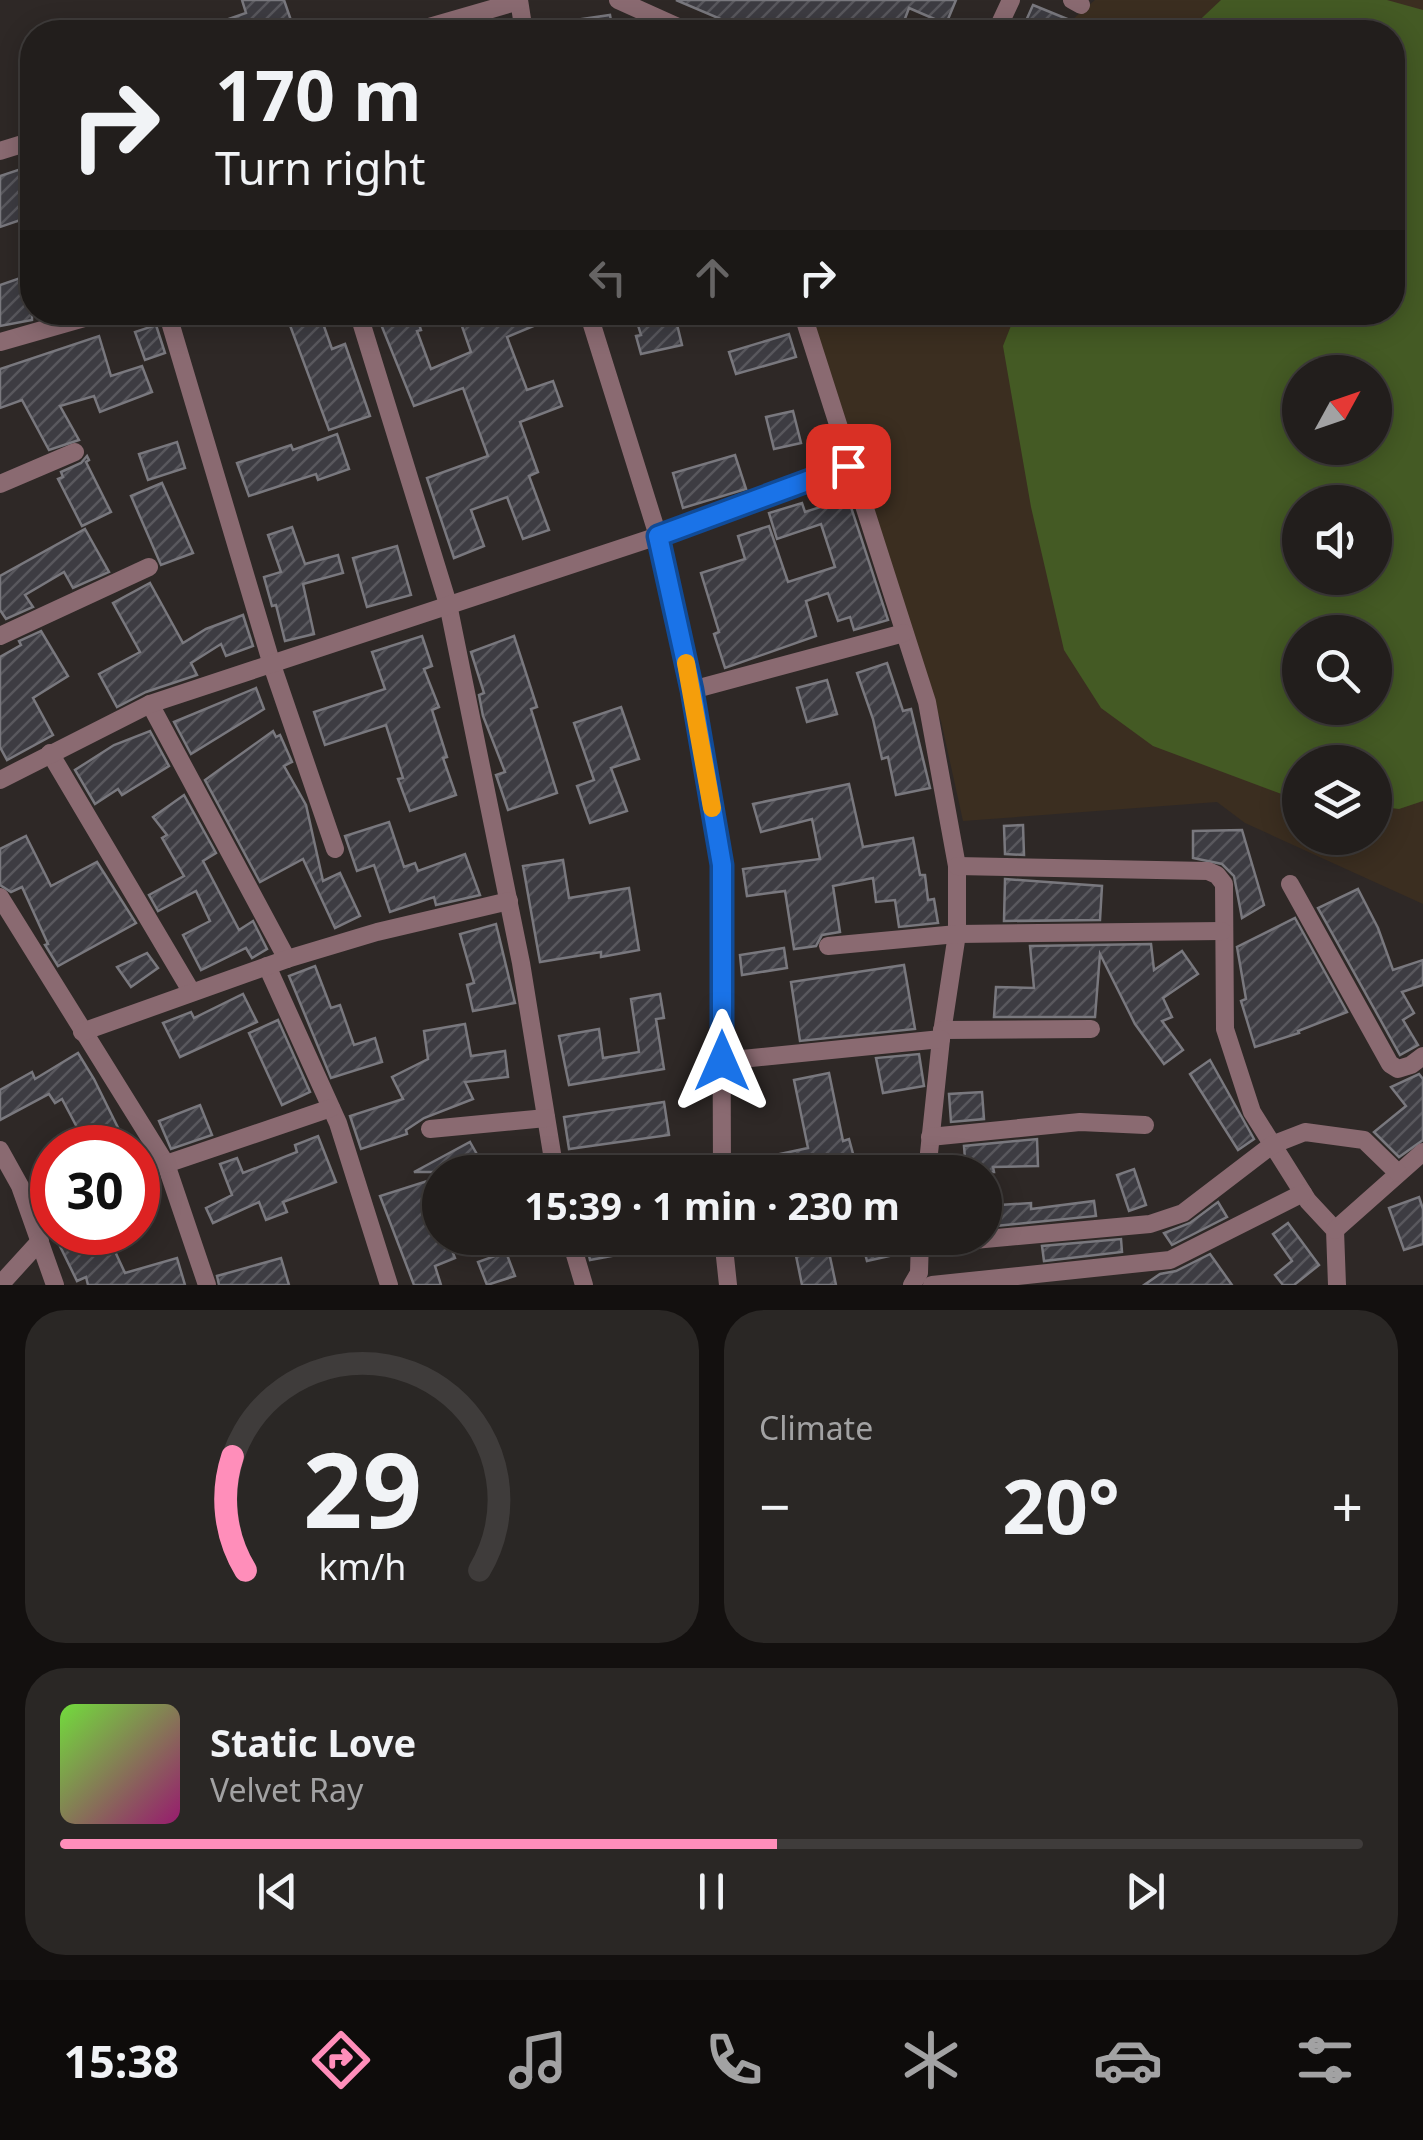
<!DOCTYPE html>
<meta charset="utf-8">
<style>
body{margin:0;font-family:"Noto Sans",sans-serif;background:#2a2725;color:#f1f3f6;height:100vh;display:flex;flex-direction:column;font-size:38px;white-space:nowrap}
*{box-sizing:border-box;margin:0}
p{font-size:32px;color:#a2a2a3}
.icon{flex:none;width:55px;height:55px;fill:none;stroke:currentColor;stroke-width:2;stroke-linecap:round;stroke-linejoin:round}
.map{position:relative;height:1285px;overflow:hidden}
.details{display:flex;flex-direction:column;gap:25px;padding:25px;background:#13100f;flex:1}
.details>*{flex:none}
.guide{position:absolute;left:20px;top:20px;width:1385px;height:305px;border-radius:40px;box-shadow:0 5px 25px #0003,0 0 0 2px #3f3c3b;background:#221e1c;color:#f1f3f6;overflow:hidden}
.needle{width:65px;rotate:50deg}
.tools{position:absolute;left:1282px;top:355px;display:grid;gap:20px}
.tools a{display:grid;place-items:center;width:110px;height:110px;border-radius:50%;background:#221e1c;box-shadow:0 5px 25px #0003,0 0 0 2px #3f3c3b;font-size:50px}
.speed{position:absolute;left:30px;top:1125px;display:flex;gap:20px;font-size:50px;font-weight:700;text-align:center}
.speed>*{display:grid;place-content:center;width:130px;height:130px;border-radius:50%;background:#221e1c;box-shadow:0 5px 25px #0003,0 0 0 2px #3f3c3b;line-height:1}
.speed .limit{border:15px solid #d22;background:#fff;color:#111}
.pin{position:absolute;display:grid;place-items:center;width:85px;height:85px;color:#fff;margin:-42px;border-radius:20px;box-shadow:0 5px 15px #0006}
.me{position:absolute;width:110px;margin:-55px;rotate:0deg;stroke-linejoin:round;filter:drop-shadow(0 0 8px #0008)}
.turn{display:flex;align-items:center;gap:35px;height:210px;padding:0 30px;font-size:45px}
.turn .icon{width:130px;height:130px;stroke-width:2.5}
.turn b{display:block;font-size:70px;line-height:85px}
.lanes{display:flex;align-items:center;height:95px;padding:0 30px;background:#0003;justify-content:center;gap:50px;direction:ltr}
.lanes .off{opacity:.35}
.big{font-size:75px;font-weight:700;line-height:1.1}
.details .card{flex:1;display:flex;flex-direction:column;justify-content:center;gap:15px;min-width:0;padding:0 35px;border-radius:40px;background:#2a2725}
.details .dial{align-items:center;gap:0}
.dial svg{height:260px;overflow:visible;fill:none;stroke:#3f3c3b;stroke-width:7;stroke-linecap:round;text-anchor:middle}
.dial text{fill:#f1f3f6;stroke:none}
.song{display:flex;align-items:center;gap:30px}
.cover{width:120px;height:120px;border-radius:15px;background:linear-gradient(135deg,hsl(100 70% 55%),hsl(320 70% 35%))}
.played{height:10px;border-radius:5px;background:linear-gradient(90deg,#ff8eba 55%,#3f3c3b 55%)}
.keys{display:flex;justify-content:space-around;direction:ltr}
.heat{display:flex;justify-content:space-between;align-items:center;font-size:55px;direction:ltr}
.details .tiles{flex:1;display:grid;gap:25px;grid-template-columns:1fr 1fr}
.card:last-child{grid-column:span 2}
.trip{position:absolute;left:422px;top:1155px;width:580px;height:100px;border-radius:50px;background:#221e1c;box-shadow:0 5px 25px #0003,0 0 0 2px #3f3c3b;font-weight:700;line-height:100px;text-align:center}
.tabs{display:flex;height:160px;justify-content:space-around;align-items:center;background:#0e0c0b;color:#a2a2a3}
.tabs .icon{width:70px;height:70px}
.tabs .current{color:#ff8eba}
.tabs b{font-size:45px;color:#f1f3f6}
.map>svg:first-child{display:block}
.education{fill:#3b2e20;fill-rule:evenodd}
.green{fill:#445a24;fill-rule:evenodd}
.building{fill:url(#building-hatch);stroke:#79787e;stroke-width:2.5}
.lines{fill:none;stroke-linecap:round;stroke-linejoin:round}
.street{stroke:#8a6a71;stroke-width:18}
.route-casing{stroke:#114b97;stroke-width:25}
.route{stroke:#1a73e8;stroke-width:18}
.slow{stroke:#f59e0b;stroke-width:18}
</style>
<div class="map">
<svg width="1423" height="1285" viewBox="0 0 1423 1285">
<defs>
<pattern id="building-hatch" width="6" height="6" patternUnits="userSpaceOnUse" patternTransform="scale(2.5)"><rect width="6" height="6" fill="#3d3c42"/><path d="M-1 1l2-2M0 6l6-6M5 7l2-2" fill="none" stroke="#59585d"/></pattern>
</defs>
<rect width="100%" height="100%" fill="#2e2826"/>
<path class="education" d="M 1095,0 L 1423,0 L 1423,904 L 1245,823 L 1217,802 L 963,821 L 941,721 L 904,633 L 808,313 L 1392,312 L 1392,32 L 1058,32 ZM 1300,372 L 1375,372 L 1375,448 L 1300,448 ZM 1300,502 L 1375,502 L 1375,578 L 1300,578 ZM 1300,632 L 1375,632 L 1375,708 L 1300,708 ZM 1300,762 L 1375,762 L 1375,838 L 1300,838 Z"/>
<path class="green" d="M 1221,0 L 1387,0 L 1423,10 L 1423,801 L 1399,809 L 1375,806 L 1375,762 L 1300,762 L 1300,797 L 1287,796 L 1153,746 L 1101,708 L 1064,650 L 1031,507 L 1003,346 L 1016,313 L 1392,312 L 1392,32 L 1187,32 ZM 1300,372 L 1375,372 L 1375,448 L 1300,448 ZM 1300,502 L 1375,502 L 1375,578 L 1300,578 ZM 1300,632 L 1375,632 L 1375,708 L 1300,708 Z"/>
<g class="building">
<path d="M 242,0 L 284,0 L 295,32 L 198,32 L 197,30 L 246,13 Z"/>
<path d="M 676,0 L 956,0 L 946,24 L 909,8 L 900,32 L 751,32 Z"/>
<path d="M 1033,5 L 1099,32 L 1021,32 Z"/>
<path d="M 610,15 L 613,32 L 562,32 L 561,22 Z"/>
<path d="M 21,169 L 32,201 L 32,216 L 0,227 L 0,176 Z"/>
<path d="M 32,274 L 32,320 L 0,326 L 0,285 Z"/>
<path d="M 285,312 L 319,312 L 332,349 L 345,344 L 370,416 L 329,430 Z"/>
<path d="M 376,312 L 415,312 L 421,330 L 417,331 L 431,369 L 471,352 L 457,312 L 567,312 L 507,337 L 527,390 L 553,381 L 562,406 L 520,422 L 538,472 L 529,476 L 549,530 L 523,539 L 507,497 L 471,510 L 484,546 L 454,558 L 427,478 L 488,456 L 463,388 L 414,406 Z"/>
<path d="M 634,312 L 674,312 L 682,345 L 641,354 L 636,336 L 641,335 Z"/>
<path d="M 156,325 L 165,353 L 145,360 L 135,332 Z"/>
<path d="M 789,334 L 796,357 L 736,374 L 729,352 Z"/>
<path d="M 99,336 L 111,376 L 142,366 L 152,392 L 100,412 L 94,396 L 60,406 L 79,440 L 49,450 L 22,400 L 0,408 L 0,369 Z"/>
<path d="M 793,411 L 801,443 L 774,449 L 766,417 Z"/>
<path d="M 337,434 L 349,469 L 318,480 L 316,474 L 249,496 L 237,463 L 291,445 L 293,450 Z"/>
<path d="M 177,442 L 185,468 L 148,480 L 139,454 Z"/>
<path d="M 735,455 L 746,489 L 683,508 L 673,473 Z"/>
<path d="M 87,456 L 89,460 L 86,462 L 111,512 L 82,526 L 58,479 L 63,477 L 61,472 L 81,463 Z"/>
<path d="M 162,483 L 193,553 L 161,565 L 131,496 Z"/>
<path d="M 848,498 L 888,620 L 854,630 L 850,617 L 838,621 L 828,593 L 806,601 L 816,636 L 725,668 L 714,634 L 719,632 L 701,573 L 745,559 L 738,536 L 769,526 L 788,582 L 835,567 L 821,524 L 777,539 L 769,513 L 802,503 L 805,512 Z"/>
<path d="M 292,527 L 305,564 L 338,555 L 343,573 L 303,584 L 314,634 L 285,641 L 276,605 L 272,606 L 264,577 L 281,572 L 268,535 Z"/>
<path d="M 85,529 L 109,572 L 73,588 L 64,572 L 25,595 L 33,607 L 6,619 L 0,610 L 0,576 Z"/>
<path d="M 397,546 L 411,595 L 367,607 L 353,558 Z"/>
<path d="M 150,583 L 183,643 L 206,629 L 243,615 L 253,646 L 226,656 L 221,644 L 191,663 L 197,675 L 146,692 L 117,707 L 99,674 L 140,652 L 113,603 Z"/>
<path d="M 41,631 L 68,676 L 33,698 L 53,735 L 7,760 L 0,747 L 0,657 L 21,645 L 19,641 Z"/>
<path d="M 422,636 L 432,666 L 424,669 L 439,707 L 432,710 L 447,757 L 443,758 L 456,795 L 410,811 L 398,779 L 403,778 L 386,725 L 325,745 L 314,712 L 385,689 L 372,652 Z"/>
<path d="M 514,636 L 537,707 L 531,709 L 557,793 L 508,810 L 496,775 L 505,772 L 483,716 L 479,695 L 484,693 L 471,652 Z"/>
<path d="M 887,663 L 903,711 L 911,709 L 930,788 L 896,795 L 888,757 L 882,759 L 873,719 L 857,673 Z"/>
<path d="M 827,680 L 837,714 L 807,722 L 797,688 Z"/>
<path d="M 256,688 L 264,709 L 191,754 L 174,722 Z"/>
<path d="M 621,707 L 639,759 L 611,768 L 627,811 L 590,823 L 577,786 L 594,780 L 574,723 Z"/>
<path d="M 150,731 L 169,766 L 122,795 L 118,789 L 95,804 L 75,770 L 114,745 Z"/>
<path d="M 273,731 L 276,737 L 280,735 L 292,762 L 284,766 L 306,805 L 323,881 L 340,873 L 360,916 L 335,928 L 303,859 L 260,882 L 205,780 Z"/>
<path d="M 849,784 L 863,847 L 913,838 L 920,875 L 925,875 L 928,900 L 934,899 L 938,923 L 899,927 L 895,900 L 876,902 L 873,878 L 833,886 L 840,932 L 822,935 L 816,946 L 794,949 L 785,891 L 747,896 L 743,869 L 820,859 L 812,819 L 761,832 L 753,804 Z"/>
<path d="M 184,795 L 216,853 L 203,861 L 239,930 L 253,921 L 267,949 L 252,958 L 246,948 L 201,970 L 183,935 L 210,921 L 196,891 L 158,911 L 149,895 L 184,876 L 162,838 L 167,835 L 153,817 Z"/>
<path d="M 389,822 L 404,867 L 415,863 L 418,871 L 465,854 L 480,895 L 436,905 L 434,897 L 390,912 L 374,865 L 357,871 L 345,836 Z"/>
<path d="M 1023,825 L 1024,855 L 1005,854 L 1004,826 Z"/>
<path d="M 1242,830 L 1264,905 L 1242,918 L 1234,876 L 1222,864 L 1193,858 L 1193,831 Z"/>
<path d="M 26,836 L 51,886 L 97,862 L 136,923 L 58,966 L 45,945 L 48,944 L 22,887 L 11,892 L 0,885 L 0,849 Z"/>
<path d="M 563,860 L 569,898 L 629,888 L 639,950 L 601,957 L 601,952 L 540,962 L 523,866 Z"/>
<path d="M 1005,879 L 1102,886 L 1100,920 L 1004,921 Z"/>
<path d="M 1358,889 L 1378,928 L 1393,970 L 1423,960 L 1423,985 L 1402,992 L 1414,1013 L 1403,1020 L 1418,1045 L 1400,1055 L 1318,908 Z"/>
<path d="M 1295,918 L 1347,1012 L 1298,1031 L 1299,1033 L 1255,1047 L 1241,1001 L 1246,999 L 1237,947 Z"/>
<path d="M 496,924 L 515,1003 L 473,1011 L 467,985 L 474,983 L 460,934 Z"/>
<path d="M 1151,944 L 1154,970 L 1182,951 L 1198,974 L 1163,998 L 1172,1017 L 1162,1021 L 1183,1050 L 1164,1064 L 1135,1024 L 1100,954 L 1095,1017 L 994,1017 L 996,987 L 1034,988 L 1030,946 Z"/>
<path d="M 784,948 L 787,968 L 742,975 L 740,955 Z"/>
<path d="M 147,953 L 158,968 L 131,987 L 117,967 Z"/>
<path d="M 904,965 L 915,1029 L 800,1041 L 791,982 Z"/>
<path d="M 315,966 L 331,1008 L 340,1005 L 354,1045 L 375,1038 L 382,1062 L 331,1078 L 289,976 Z"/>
<path d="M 243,994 L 257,1022 L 180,1057 L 163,1023 L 191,1012 L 194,1018 Z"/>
<path d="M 660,994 L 664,1018 L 656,1019 L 664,1069 L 569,1085 L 559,1036 L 599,1029 L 603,1058 L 639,1052 L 631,999 Z"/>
<path d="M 278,1020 L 310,1092 L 282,1105 L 249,1033 Z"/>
<path d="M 465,1024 L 471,1056 L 505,1051 L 508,1077 L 465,1082 L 473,1099 L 424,1118 L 406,1130 L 407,1134 L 361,1149 L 350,1116 L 403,1099 L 392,1077 L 428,1059 L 424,1031 Z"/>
<path d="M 78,1053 L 94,1079 L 128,1148 L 88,1148 L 62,1099 L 55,1103 L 49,1094 L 0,1120 L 0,1090 L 32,1072 L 35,1079 Z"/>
<path d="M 919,1054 L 924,1086 L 883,1093 L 876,1058 Z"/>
<path d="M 1210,1060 L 1254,1139 L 1238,1150 L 1190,1074 Z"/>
<path d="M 829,1073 L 843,1141 L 849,1139 L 858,1172 L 784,1172 L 780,1154 L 808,1148 L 794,1080 Z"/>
<path d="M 1419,1074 L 1423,1079 L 1423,1140 L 1399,1157 L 1374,1132 L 1406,1106 L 1391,1087 Z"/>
<path d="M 982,1092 L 984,1119 L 951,1122 L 949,1094 Z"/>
<path d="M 664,1102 L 669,1135 L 569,1149 L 564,1117 Z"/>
<path d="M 200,1105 L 212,1135 L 171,1149 L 159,1121 Z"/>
<path d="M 318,1136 L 336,1182 L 283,1202 L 287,1212 L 266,1220 L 259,1202 L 213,1223 L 206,1208 L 232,1195 L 220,1164 L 237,1158 L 243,1173 L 297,1152 L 295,1145 Z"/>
<path d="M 1037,1139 L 1038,1166 L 993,1167 L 994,1172 L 966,1172 L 964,1146 Z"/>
<path d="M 470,1142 L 487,1172 L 414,1172 Z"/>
<path d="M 1134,1169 L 1146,1205 L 1129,1211 L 1117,1175 Z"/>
<path d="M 440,1177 L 440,1238 L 447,1238 L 455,1258 L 435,1266 L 441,1285 L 414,1285 L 380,1196 Z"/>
<path d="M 1419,1197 L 1423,1209 L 1423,1244 L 1404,1250 L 1389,1208 Z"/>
<path d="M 1094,1201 L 1096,1216 L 985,1227 L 985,1206 L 1031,1203 L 1031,1209 Z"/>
<path d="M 1218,1202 L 1227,1217 L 1172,1245 L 1164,1233 L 1190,1223 Z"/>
<path d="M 1288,1223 L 1319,1265 L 1294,1285 L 1283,1285 L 1275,1275 L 1292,1261 L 1273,1234 Z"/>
<path d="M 80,1232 L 106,1232 L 125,1273 L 177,1258 L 185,1285 L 88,1285 L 86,1277 L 77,1281 L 58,1242 Z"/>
<path d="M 585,1238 L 664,1238 L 665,1246 L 590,1260 Z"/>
<path d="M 810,1238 L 826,1238 L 836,1285 L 802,1285 L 793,1241 Z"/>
<path d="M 861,1238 L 894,1238 L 898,1254 L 867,1261 Z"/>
<path d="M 1121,1239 L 1122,1252 L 1044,1261 L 1042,1246 Z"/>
<path d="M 506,1252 L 515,1276 L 487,1285 L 478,1262 Z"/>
<path d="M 1210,1254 L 1232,1285 L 1144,1285 L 1160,1274 L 1176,1271 Z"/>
<path d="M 281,1258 L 289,1285 L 219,1285 L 217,1276 Z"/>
</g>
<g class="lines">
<g class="street">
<path d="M 519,0 L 524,32"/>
<path d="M 618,0 L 689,32"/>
<path d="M 1072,0 L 1081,5"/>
<path d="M 412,32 L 519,1"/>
<path d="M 996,32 L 1011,0"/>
<path d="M 0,151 L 32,141"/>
<path d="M 167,312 L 272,665 L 335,849"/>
<path d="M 358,312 L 448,604 L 521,963 L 555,1172"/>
<path d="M 588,312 L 658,536 L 692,690 L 721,865 L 722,1172"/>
<path d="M 802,312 L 927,702 L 957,866 L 957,934 L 941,1039 L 927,1172"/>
<path d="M 0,342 L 105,312"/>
<path d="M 0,484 L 75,452"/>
<path d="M 0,636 L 149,567"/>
<path d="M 692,690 L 904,633"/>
<path d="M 150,704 L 287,959"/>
<path d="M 50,753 L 191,991"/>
<path d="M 0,780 L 150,704 L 658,536 L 848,465"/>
<path d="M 957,866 L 1208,871 L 1217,875 L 1224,884 L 1225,1029 L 1252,1112 L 1308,1201 L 1335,1230 L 1337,1285"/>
<path d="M 1290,884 L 1390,1064 L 1398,1069 L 1411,1065 L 1423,1056"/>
<path d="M 0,897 L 166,1164 L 207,1285"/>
<path d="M 828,946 L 957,934 L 1222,931"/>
<path d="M 267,966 L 338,1123 L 389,1285"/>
<path d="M 942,1030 L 1091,1029"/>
<path d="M 82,1032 L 287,959 L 377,932 L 509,901"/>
<path d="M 722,1061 L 941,1039"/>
<path d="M 430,1129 L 546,1118"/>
<path d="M 930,1137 L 1080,1122 L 1145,1125"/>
<path d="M 0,1150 L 20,1186 L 55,1285"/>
<path d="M 166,1164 L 331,1108"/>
<path d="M 1335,1230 L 1423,1152"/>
<path d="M 570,1238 L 584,1285"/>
<path d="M 723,1238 L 728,1285"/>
<path d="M 920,1245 L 1150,1224 L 1183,1213 L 1272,1145 L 1305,1132 L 1364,1140 L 1398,1173"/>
<path d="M 0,1285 L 40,1241"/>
<path d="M 912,1285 L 919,1273 L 920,1238"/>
<path d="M 932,1285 L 1170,1260 L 1303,1193"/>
</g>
</g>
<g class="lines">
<defs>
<path id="route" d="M 722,1061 L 722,865 L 692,690 L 658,536 L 848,466"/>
</defs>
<use href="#route" class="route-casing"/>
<use href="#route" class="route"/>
<path class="slow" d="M 686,663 L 712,808"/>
</g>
</svg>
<div class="tools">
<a><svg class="needle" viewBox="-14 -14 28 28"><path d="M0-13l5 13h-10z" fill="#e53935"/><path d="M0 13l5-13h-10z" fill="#a2a2a3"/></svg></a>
<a><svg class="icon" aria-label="sound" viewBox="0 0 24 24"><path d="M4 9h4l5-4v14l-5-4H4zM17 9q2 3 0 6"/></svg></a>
<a><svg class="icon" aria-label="search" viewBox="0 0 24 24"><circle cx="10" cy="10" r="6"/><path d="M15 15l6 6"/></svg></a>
<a><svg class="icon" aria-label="layers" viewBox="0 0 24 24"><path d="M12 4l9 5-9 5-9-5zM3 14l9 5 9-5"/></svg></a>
</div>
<div class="speed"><div class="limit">30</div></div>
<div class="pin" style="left:848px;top:466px;background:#d93025"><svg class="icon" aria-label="arrive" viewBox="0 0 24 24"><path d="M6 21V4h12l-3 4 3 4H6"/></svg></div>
<svg class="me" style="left:722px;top:1061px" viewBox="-20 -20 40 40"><path d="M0-17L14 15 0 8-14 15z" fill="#1a73e8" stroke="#fff" stroke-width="4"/></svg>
<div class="trip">15:39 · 1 min · 230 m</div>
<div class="guide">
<div class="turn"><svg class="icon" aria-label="right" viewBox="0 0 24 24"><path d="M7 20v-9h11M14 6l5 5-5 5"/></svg><div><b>170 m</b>Turn right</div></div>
<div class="lanes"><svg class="icon off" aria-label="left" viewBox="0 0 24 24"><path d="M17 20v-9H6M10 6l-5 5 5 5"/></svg><svg class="icon off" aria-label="ahead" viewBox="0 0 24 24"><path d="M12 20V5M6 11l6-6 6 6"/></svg><svg class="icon" aria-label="right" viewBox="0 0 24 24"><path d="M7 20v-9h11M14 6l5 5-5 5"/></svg></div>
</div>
</div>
<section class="details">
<div class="tiles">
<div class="card dial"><svg viewBox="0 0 100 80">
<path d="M14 69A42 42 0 1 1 86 69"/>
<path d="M14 69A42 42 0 0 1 10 34" stroke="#ff8eba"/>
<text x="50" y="56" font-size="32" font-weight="700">29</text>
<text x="50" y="72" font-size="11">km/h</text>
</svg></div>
<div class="card"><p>Climate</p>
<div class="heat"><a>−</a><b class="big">20°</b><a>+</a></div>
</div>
<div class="card">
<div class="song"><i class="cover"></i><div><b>Static Love</b><p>Velvet Ray</p></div></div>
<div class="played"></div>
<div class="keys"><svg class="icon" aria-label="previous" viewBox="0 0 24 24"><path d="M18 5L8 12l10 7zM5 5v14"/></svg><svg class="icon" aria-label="pause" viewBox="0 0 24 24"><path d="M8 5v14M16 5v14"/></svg><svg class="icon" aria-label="next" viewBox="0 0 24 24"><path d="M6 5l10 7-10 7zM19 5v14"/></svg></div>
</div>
</div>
</section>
<nav class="tabs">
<b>15:38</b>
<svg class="icon current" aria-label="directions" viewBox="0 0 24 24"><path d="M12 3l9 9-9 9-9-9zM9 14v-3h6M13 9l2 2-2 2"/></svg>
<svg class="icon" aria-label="music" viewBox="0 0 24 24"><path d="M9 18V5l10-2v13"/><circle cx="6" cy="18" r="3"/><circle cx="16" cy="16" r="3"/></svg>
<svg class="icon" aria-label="phone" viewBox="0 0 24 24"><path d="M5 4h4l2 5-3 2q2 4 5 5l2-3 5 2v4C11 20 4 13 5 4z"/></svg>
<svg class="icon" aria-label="climate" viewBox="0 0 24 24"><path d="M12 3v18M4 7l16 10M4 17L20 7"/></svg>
<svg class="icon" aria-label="car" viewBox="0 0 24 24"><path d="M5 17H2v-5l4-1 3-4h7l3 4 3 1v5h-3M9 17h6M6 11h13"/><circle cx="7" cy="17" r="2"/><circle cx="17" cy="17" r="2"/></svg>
<svg class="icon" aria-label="filters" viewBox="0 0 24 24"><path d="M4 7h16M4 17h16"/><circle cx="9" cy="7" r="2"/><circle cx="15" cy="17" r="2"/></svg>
</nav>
